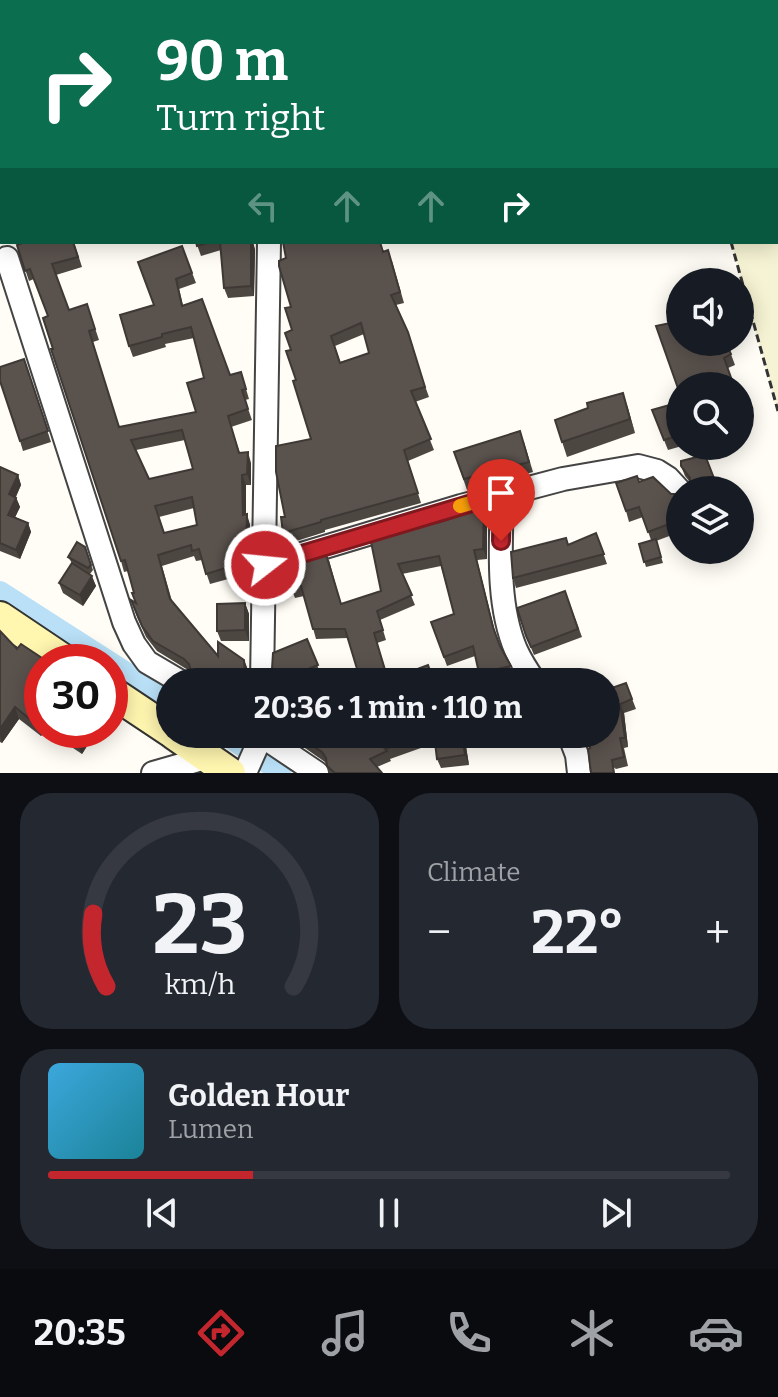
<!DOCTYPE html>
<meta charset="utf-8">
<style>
body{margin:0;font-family:Bitter,serif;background:#242831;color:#f1f3f6;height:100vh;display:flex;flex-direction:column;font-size:30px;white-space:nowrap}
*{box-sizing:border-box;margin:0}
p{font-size:26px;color:#9ea1a6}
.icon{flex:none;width:44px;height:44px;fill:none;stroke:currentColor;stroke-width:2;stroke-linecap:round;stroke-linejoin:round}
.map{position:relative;height:773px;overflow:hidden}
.panel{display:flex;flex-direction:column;gap:20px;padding:20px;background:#0d0f14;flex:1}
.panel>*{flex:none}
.hud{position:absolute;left:0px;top:0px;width:778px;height:244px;box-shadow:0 4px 20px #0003;background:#0b6e4f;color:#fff;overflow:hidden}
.fabs{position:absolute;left:666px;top:268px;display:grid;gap:16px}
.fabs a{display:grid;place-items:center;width:88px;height:88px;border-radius:50%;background:#171b24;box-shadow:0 4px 20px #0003;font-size:40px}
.speed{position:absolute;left:24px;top:644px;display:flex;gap:16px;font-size:40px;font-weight:700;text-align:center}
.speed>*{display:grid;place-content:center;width:104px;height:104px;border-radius:50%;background:#171b24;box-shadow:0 4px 20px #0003;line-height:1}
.speed .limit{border:12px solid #d22;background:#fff;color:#111}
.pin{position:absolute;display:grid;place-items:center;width:68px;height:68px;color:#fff;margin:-82px -34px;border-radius:50% 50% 50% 0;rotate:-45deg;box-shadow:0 0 8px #0007}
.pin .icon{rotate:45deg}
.me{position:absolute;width:88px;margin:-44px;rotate:74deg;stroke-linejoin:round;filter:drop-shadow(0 0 6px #0008)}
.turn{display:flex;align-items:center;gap:28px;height:168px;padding:0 24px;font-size:36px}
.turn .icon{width:104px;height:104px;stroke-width:2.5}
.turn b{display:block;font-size:56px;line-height:68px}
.lanes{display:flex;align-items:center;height:76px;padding:0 24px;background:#0003;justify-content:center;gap:40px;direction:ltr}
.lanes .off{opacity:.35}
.big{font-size:60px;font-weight:700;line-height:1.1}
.panel .tile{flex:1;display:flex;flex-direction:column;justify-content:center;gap:12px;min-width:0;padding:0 28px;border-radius:32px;background:#242831}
.panel .dial{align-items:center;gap:0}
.dial svg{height:208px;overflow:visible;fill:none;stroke:#363941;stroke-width:7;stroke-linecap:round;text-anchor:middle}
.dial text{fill:#f1f3f6;stroke:none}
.song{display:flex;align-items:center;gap:24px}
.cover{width:96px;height:96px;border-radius:12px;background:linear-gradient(135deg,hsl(200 70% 55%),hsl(190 70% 35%))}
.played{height:8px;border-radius:4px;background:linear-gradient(90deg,#c4262e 30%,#363941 30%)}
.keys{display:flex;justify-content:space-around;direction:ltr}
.heat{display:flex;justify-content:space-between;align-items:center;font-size:44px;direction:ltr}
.panel .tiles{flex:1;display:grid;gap:20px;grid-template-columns:1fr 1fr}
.tile:last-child{grid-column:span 2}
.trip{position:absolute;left:156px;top:668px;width:464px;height:80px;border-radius:40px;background:#171b24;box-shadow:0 4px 20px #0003;font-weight:700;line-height:80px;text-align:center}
.tab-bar{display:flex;height:128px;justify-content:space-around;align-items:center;background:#090b0e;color:#9ea1a6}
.tab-bar .icon{width:56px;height:56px}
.tab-bar .current{color:#c4262e}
.tab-bar b{font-size:36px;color:#f1f3f6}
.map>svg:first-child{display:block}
.farmland{fill:#f6f3d4}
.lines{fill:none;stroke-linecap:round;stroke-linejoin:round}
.canal{stroke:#b9e0f7;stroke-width:20}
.minor-casing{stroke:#444;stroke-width:26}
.secondary-casing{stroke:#333;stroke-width:34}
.path{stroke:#333;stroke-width:3;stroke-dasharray:8 4;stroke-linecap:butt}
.minor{stroke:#fff;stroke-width:22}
.secondary{stroke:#fff6b0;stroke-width:30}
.wall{fill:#4d4742;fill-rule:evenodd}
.shaded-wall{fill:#3f3936}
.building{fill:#5a524d;stroke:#3f3936;stroke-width:2;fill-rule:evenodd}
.route-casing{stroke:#7f191e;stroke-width:20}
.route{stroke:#c4262e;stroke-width:14}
.slow{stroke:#f59e0b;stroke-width:14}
</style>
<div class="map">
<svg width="778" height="773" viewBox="0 0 778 773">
<rect width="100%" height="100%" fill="#fffdf5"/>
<path class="farmland" d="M 664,0 L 778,0 L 778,413 L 731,242 L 776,242 L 776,2 L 664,2 Z"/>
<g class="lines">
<g class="canal">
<path d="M 0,591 L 170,700"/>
<path d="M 223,734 L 281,773"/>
</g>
<defs>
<g id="minor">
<path d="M 219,0 L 219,2"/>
<path d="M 7,258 L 124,622 L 134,644 L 147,662 L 181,682"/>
<path d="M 502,494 C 501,544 496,603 516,650 C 521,661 528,672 535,682"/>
<path d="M 265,565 L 461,506 L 563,479 L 638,466 L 657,471 L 668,478 L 680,491"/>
<path d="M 262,682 L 269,242"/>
<path d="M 569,734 L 577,755 L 579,773"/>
<path d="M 153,773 L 209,757"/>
<path d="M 245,773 L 257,746 L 259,734 L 317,773"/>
</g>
<g id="secondary">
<path d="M 0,617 L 67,662"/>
<path d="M 110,691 L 170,731"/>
<path d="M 174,734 L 230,773"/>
</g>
</defs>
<use href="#minor" class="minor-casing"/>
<use href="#secondary" class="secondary-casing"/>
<g class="path">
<path d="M 665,0 L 665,2"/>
<path d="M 731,242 L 778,411"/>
</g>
<use href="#minor" class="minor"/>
<use href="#secondary" class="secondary"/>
</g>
<g class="wall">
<path d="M 74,242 L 82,267 L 56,275 L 69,310 L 87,304 L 99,340 L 93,342 L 119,427 L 196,412 L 204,378 L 194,338 L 165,344 L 166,347 L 133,357 L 129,346 L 154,305 L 182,246 L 196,283 L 179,289 L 183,305 L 230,375 L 241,372 L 249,399 L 245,400 L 252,420 L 231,427 L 240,453 L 251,463 L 251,485 L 246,485 L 246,514 L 250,525 L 250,573 L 210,584 L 202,560 L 196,561 L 194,556 L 162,566 L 172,601 L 218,656 L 244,660 L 248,670 L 249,682 L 196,682 L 192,674 L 188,670 L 157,651 L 146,637 L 137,617 L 133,606 L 136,603 L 134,593 L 128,571 L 124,572 L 121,561 L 53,349 L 48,316 L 34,279 L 29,281 L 17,245 ZM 185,440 L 193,469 L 149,479 L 136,450 ZM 194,508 L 197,525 L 164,533 L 159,517 Z"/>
<path d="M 196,242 L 253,242 L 255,250 L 254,296 L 228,298 L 224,288 L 221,250 L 201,256 Z"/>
<path d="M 384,252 L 392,261 L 404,303 L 396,305 L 429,397 L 415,402 L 434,450 L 408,461 L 421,503 L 325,530 L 325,532 L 287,544 L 283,533 L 285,517 L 311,439 L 296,380 L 291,350 L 292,330 L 286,258 ZM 364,334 L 369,353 L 340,362 L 335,346 Z"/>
<path d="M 680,342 L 729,342 L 731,348 L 729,349 L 735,365 L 728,368 Z"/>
<path d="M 24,359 L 51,442 L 23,451 L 20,441 Z"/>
<path d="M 623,393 L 635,433 L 567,457 L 555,420 L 588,408 Z"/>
<path d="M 680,402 L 680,446 L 682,446 L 668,450 L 652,410 Z"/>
<path d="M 524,442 L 533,472 L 467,490 L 454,452 Z"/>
<path d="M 705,455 L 718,490 L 686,490 L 689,485 L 690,482 L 685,476 L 681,466 Z"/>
<path d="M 0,467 L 18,475 L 21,485 L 16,497 L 20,507 L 15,517 L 28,523 L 31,532 L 20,559 L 0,551 Z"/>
<path d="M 639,482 L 671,494 L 680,494 L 680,506 L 678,507 L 680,511 L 680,532 L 656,541 L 663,563 L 646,567 L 639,544 L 651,540 L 643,517 L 629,522 L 626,511 Z"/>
<path d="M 484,504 L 487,513 L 487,559 L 477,560 L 496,636 L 514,676 L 482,682 L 475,656 L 447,666 L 431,622 L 454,614 L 441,566 L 402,574 L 415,605 L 380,620 L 386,640 L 377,643 L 389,680 L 434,682 L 361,682 L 348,638 L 316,639 L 304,596 L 295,598 L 291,588 L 329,560 L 341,604 L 381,591 L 370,537 L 438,523 L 475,511 Z"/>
<path d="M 596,533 L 607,564 L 516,588 L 513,578 L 568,545 Z"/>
<path d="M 85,547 L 93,570 L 90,574 L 96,586 L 83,606 L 63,593 L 59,583 L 72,563 L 68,557 Z"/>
<path d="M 565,591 L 582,637 L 534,655 L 526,636 Z"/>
<path d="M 245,603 L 249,614 L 249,641 L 221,641 L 217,631 Z"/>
<path d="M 0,631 L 17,649 L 42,662 L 42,730 L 97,730 L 82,754 L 46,730 L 41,736 L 19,719 L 2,743 L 0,742 Z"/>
<path d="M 307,639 L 321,675 L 312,679 L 277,682 Z"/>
<path d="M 626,683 L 636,709 L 624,713 L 628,747 L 624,748 L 628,766 L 616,769 L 590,748 Z"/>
<path d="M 285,734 L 368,734 L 380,745 L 377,734 L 464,734 L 469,765 L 441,768 L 437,759 L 435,743 L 390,759 L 391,761 L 377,767 L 382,773 L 330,773 L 325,762 Z"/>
</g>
<g class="shaded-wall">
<path d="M 251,242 L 253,242 L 255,250 L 254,296 L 251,286 Z"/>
<path d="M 623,393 L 628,408 L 635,433 L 630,419 Z"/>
<path d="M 248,452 L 251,463 L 251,485 L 247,474 Z"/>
<path d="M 18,475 L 21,485 L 12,504 L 9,494 Z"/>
<path d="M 242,475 L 246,485 L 246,525 L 247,514 L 250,525 L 250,573 L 246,562 L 243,515 Z"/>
<path d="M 16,498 L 20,507 L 12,524 L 8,515 Z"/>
<path d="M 484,504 L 487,513 L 487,559 L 483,549 Z"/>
<path d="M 28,523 L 31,532 L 20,559 L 16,550 Z"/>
<path d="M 474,550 L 477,560 L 496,636 L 493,627 Z"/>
<path d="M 92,576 L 96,586 L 83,606 L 80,595 Z"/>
<path d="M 245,603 L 249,614 L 249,641 L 245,630 Z"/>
<path d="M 244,660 L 248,670 L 249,682 L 241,682 Z"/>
<path d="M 620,704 L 624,713 L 628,747 L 625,738 Z"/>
<path d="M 15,707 L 19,719 L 2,743 L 0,736 L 0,729 Z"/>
<path d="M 42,719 L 42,730 L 46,730 L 41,736 L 37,725 Z"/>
<path d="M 86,730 L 97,730 L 82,754 L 77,743 Z"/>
<path d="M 462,734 L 464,734 L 469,765 L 465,755 Z"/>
<path d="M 542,734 L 555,734 L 545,740 Z"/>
</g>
<g class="building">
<path d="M 252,0 L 274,0 L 275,2 L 253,2 Z"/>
<path d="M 25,242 L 73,242 L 78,257 L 52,264 L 69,310 L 87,304 L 95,329 L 89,331 L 119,427 L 196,412 L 187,383 L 204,378 L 191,327 L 162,334 L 162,337 L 129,346 L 120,315 L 154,305 L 138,262 L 182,246 L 192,273 L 176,279 L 182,306 L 202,299 L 230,375 L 241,372 L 246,389 L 242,390 L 248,409 L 228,416 L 239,453 L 248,452 L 247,474 L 242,475 L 243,515 L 247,514 L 246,562 L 206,574 L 199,549 L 192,551 L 191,545 L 158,555 L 170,599 L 218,656 L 218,642 L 244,660 L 245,676 L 241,682 L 209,682 L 191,671 L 189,664 L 184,659 L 153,641 L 142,626 L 131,600 L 136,603 L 132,593 L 134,593 L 125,560 L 121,561 L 51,349 L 53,349 L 43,318 L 48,316 L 30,269 L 25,271 L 17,245 ZM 182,430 L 193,469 L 149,479 L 131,440 ZM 192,497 L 197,525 L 164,533 L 155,506 Z"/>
<path d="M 196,242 L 211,242 L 197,246 Z"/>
<path d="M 220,242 L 251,242 L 251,286 L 224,288 Z"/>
<path d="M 283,242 L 380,242 L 383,252 L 388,250 L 400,292 L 391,295 L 408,332 L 425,387 L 411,391 L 431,439 L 404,450 L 418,493 L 321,520 L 321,522 L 283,533 L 281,517 L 285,517 L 276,472 L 276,446 L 311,439 L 293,381 L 296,380 L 286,351 L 291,350 L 285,333 L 292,330 L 285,308 L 291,307 L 279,266 L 279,261 L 286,258 ZM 361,323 L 369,353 L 340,363 L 331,336 Z"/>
<path d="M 680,300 L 680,317 L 674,302 Z"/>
<path d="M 680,321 L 680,342 L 725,342 L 731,354 L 724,358 L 734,386 L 680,386 L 680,394 L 656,326 Z"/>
<path d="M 24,359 L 48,431 L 20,441 L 0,381 L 0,367 Z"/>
<path d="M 623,393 L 630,419 L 562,442 L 555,420 L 588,408 L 587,403 Z"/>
<path d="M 680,402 L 680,435 L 664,440 L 652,410 Z"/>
<path d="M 520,431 L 529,462 L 464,479 L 454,452 Z"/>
<path d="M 705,455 L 715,481 L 691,490 L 686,490 L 689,485 L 690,478 L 681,466 L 681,461 Z"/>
<path d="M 0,467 L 18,475 L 9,494 L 16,498 L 8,515 L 28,523 L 16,550 L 0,543 Z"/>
<path d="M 637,476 L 639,482 L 653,477 L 671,494 L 680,494 L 675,496 L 680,512 L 680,520 L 648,532 L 639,507 L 626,511 L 616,483 Z"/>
<path d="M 484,504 L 483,549 L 474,550 L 493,627 L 500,646 L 511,666 L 479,673 L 473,646 L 444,657 L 431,622 L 454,614 L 439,556 L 398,564 L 412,595 L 377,611 L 383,630 L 374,633 L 388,680 L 428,665 L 434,682 L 361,682 L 345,629 L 313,629 L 301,586 L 291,588 L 287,562 L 325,551 L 341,604 L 381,591 L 370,537 L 426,520 L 436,519 L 437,523 L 475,511 L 473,507 Z"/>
<path d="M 596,533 L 604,554 L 513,578 L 511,552 L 566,538 L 568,545 Z"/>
<path d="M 656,539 L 661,557 L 644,562 L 639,544 Z"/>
<path d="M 77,542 L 85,547 L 91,565 L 88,568 L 68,557 Z"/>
<path d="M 72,563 L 92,576 L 80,595 L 59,583 Z"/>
<path d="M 565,591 L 578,629 L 531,647 L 526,636 L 517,608 Z"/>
<path d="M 245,603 L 245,630 L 217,631 L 217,604 Z"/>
<path d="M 0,631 L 17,649 L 21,644 L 48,662 L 42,662 L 42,719 L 37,725 L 15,707 L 0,729 Z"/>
<path d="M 307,639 L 318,665 L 308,669 L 313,682 L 278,682 L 272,669 L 273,653 Z"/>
<path d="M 626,683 L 632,699 L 620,704 L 625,738 L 620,738 L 624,757 L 612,760 L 614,773 L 591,773 L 588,749 L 590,748 L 585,734 L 606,734 L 606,690 Z"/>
<path d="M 58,730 L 86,730 L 77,743 Z"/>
<path d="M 295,734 L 368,734 L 380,745 L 377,734 L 429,734 L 385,749 L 387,751 L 370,759 L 382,773 L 335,773 L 327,766 L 326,758 L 322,752 Z"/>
<path d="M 434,734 L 462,734 L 465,755 L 437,759 Z"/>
</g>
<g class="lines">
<defs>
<path id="route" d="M 265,565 L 502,494 L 501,541"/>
</defs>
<use href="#route" class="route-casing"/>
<use href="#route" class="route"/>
<path class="slow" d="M 460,506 L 502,494 L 502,509"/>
</g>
</svg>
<div class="fabs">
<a><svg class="icon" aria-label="sound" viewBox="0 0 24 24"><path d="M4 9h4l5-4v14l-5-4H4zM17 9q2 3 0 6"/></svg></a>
<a><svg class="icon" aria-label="search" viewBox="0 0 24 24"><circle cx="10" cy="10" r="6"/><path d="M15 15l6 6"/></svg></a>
<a><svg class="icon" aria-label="layers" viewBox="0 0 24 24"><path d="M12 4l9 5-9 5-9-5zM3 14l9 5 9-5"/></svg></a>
</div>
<div class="speed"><div class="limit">30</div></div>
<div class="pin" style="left:501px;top:541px;background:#d93025"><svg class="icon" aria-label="arrive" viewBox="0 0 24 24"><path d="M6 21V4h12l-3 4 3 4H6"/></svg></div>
<svg class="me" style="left:265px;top:565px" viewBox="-20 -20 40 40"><circle r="17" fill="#c4262e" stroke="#fff" stroke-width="3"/><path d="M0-11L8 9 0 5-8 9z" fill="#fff"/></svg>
<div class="trip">20:36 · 1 min · 110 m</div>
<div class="hud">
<div class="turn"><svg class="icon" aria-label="right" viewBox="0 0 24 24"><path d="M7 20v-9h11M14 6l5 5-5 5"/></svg><div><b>90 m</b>Turn right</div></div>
<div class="lanes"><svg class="icon off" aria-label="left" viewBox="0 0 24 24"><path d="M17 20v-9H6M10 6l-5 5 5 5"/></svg><svg class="icon off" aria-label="ahead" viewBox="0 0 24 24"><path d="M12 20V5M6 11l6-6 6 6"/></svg><svg class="icon off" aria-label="ahead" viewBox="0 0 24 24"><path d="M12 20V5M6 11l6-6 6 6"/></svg><svg class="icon" aria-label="right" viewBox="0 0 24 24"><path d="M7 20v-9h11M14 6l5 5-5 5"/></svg></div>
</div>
</div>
<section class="panel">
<div class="tiles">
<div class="tile dial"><svg viewBox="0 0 100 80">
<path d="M14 69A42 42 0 1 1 86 69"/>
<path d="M14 69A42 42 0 0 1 9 41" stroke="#c4262e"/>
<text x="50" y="56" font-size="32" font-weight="700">23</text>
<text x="50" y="72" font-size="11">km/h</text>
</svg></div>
<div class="tile"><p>Climate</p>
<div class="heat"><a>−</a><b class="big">22°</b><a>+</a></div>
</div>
<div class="tile">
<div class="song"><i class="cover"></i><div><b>Golden Hour</b><p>Lumen</p></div></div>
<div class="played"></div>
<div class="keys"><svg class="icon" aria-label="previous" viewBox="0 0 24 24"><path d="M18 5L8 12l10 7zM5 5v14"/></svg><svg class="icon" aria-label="pause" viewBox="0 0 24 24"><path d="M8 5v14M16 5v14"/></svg><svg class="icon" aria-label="next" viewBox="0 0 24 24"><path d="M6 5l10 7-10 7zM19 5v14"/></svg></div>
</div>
</div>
</section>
<nav class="tab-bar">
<b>20:35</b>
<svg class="icon current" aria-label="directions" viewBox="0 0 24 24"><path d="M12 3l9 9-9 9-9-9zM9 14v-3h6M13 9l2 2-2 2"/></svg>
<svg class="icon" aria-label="music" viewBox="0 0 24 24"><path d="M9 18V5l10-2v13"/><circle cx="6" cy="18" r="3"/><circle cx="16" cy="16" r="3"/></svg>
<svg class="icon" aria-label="phone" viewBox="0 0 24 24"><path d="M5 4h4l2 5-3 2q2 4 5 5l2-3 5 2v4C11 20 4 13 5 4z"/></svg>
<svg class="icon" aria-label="climate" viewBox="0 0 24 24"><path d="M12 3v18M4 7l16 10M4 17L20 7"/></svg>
<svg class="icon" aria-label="car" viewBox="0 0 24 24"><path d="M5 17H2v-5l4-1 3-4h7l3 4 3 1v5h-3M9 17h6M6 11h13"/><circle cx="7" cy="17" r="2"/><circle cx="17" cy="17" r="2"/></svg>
</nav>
